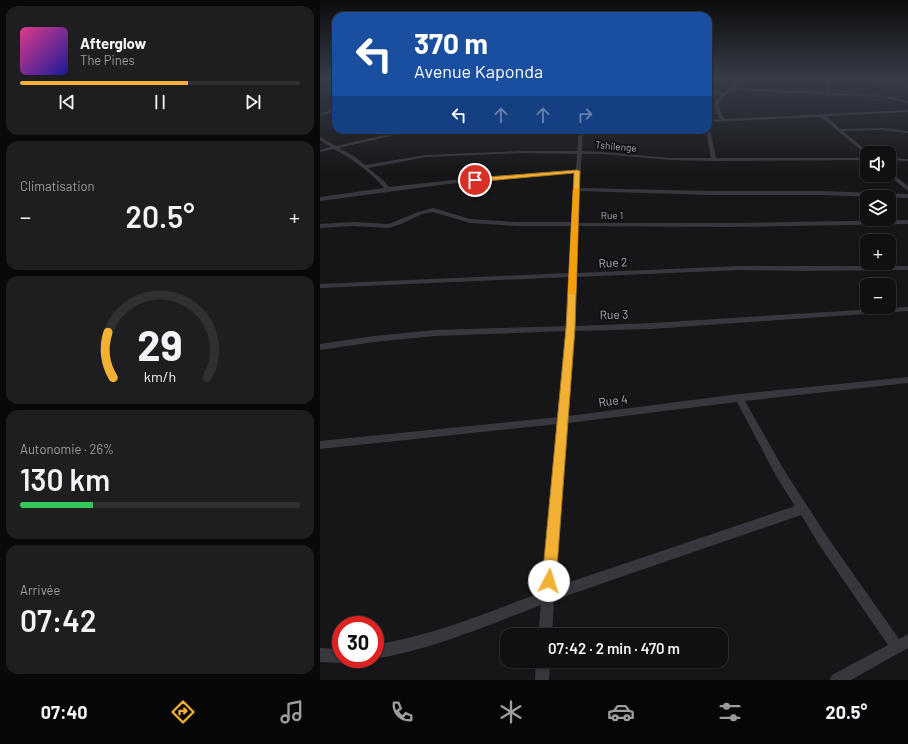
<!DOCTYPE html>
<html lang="fr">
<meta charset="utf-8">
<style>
body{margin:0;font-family:Barlow,sans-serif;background:#1e1e20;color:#f1f3f6;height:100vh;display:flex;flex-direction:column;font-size:15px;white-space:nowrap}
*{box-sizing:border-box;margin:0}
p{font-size:13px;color:#9c9d9f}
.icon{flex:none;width:22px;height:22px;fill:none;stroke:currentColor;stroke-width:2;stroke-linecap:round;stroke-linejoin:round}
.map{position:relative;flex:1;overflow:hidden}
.side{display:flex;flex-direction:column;gap:6px;padding:6px;background:#09090a;width:320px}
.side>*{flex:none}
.guide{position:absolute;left:12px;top:12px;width:380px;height:122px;border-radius:12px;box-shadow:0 1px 3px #0004,0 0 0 1px #303032;background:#1a4fa0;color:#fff;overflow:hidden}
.buttons{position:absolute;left:540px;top:146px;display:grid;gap:8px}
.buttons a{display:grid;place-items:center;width:36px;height:36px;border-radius:8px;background:#101012;box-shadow:0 1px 3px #0004,0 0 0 1px #303032;font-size:20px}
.speed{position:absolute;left:12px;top:616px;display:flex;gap:8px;font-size:20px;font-weight:700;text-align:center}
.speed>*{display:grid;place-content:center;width:52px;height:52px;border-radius:50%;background:#101012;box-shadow:0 1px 3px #0004,0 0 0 1px #303032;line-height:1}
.speed .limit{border:6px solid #d22;background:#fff;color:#111}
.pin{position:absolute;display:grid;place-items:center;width:34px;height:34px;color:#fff;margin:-17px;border:2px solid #fff;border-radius:50%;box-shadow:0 1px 4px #0007}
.me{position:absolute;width:44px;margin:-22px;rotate:5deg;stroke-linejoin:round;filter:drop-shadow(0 0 3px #0008)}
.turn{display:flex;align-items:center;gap:14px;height:84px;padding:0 16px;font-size:18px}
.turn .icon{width:52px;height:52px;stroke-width:2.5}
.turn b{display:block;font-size:28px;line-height:34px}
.lanes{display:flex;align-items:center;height:38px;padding:0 16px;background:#0003;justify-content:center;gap:20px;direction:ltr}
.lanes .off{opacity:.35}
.big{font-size:30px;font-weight:600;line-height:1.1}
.side .widget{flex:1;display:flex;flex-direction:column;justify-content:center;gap:6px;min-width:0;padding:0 14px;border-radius:12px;background:#1e1e20}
.side .dial{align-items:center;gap:0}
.dial svg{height:104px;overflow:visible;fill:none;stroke:#303032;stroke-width:7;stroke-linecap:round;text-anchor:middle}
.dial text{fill:#f1f3f6;stroke:none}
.song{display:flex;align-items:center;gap:12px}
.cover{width:48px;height:48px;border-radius:6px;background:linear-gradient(135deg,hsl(330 70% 55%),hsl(240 70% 35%))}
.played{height:4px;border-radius:2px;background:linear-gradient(90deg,#f2b134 60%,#303032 60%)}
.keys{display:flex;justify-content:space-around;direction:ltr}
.heat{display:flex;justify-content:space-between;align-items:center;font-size:22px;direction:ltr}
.charge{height:6px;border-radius:3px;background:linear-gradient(90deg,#34c759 26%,#303032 0)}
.trip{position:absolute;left:180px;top:628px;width:228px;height:40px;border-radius:12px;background:#101012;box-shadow:0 1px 3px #0004,0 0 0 1px #303032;font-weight:600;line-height:40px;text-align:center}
.dock{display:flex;height:64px;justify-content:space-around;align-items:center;background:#060607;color:#9c9d9f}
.dock .icon{width:28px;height:28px}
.dock .current{color:#f2b134}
.dock b{font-size:18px;color:#f1f3f6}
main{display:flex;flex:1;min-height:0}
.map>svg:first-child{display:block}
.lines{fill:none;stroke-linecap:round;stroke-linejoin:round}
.street{fill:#37383d;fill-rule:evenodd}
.route{fill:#f2b134;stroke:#9d7322}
.slow{fill:#f59e0b}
.labels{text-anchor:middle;stroke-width:4;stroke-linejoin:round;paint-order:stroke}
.far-street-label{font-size:10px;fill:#a8adb8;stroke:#111113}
.street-label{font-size:12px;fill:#a8adb8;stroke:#111113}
</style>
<main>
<section class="side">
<div class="widget">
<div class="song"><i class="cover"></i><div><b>Afterglow</b><p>The Pines</p></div></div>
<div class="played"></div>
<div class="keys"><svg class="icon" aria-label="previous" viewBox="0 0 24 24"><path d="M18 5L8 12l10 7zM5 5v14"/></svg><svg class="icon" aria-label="pause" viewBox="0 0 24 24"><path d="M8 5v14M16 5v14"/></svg><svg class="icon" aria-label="next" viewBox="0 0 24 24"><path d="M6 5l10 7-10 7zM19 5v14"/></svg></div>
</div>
<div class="widget"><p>Climatisation</p>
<div class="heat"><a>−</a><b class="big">20.5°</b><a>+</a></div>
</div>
<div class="widget dial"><svg viewBox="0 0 100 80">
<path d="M14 69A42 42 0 1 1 86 69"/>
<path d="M14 69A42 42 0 0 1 10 34" stroke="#f2b134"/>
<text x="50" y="56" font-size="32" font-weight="700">29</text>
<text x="50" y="72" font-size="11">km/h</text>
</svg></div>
<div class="widget"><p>Autonomie · 26%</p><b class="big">130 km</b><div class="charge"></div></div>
<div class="widget"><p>Arrivée</p><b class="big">07:42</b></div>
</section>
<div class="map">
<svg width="588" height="680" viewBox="0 0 588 680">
<rect width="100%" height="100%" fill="#161618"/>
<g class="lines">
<g class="street">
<path d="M 388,79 L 417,81 L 419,79 L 423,79 L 413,88 L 506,92 L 506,79 L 510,79 L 510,93 L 560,95 L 588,101 L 588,103 L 560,97 L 411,90 C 397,103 395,101 404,119 L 588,110 L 588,112 L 506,116 L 520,129 L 563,128 L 588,131 L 588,133 L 563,130 L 523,131 L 549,153 L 547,153 L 547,155 L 501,117 L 388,122 L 388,120 L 400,119 C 394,107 391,104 402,95 L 388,93 L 388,91 L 404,93 L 415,83 L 388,80 Z"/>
<path d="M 536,79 L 588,83 L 588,85 L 538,80 Z"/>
<path d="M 16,86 L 16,88 L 0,91 L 0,89 Z"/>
<path d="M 16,106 L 16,109 L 10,113 L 0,116 L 0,114 L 8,111 Z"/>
<path d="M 388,129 L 390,130 L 396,158 L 547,158 L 547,160 L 394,161 L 349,160 L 283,154 L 262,154 L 259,188 L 390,191 L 500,191 L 588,194 L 588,198 L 500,195 L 390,195 L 259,191 L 257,223 L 407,223 L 588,220 L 588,224 L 407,227 L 257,226 L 256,273 L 420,266 L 588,266 L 588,270 L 480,271 L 420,270 L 256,277 L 255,326 L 331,323 L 588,307 L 588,311 L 331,329 L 255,331 L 248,416 L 419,394 L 588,377 L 588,383 L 425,401 L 464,470 L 508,538 L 579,639 L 588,634 L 588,648 L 531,680 L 510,680 L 512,675 L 568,645 L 500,546 L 481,515 L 234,600 L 232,635 L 218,635 L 221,605 C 166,626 113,649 55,659 L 55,645 C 114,635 167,613 222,592 L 238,424 L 0,449 L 0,441 L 239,417 L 247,331 L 115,336 L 54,342 L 0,350 L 0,344 L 54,336 L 115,330 L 247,326 L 249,277 L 0,288 L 0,284 L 249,273 L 251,226 L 198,226 L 150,223 L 113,212 L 102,214 L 81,224 L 69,228 L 33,226 L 0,228 L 0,224 L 33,222 L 69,224 L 98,212 L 113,208 L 150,219 L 198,222 L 251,222 L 255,173 L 128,184 L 0,201 L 0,197 L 64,188 C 51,172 32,159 14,149 L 0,152 L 0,150 L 11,147 L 0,140 L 0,137 L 16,146 L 88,130 L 96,130 L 19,148 L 35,157 L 45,165 L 106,155 L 200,151 L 257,151 L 259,130 L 263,130 L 262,151 L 283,152 L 349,158 L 391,158 L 386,130 L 388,130 ZM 200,153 L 257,154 L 256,170 L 160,177 L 69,187 L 63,180 L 48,168 L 106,157 ZM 417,402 L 456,476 L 475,506 L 235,587 L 248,423 Z"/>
<path d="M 182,130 L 247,130 L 245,131 L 206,133 Z"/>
<path d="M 569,158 L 588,159 L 588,161 L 569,160 Z"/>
<path d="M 569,171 L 588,186 L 588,191 L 568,175 Z"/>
<path d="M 0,648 L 21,649 L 21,659 L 27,659 L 26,661 L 21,663 L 0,662 Z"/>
<path d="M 216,661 L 230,661 L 229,680 L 215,680 Z"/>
</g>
</g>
<linearGradient id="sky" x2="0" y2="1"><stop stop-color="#0c0c0d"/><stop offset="0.45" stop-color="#363c48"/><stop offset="1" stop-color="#363c48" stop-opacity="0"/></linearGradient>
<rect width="588" height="174" fill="url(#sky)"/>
<path class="route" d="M 257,170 L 260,171 L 255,328 L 236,581 L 234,586 L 229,588 L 224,586 L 222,581 L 246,328 L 254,173 L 155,182 L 152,180 L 155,178 Z"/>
<path class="slow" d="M 256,188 L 259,190 L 256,293 L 252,295 L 248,293 L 253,190 Z"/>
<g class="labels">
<g class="far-street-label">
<text transform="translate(296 146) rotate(5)" y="4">Tshilenge</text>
<text x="292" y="219">Rue 1</text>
</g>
<g class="street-label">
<text transform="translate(293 263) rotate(-3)" y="4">Rue 2</text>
<text transform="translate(294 315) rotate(-1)" y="4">Rue 3</text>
<text transform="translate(293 401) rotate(-7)" y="4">Rue 4</text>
</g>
</g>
</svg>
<div class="buttons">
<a><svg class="icon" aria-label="sound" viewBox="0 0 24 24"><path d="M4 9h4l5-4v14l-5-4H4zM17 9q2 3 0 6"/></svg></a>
<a><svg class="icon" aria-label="layers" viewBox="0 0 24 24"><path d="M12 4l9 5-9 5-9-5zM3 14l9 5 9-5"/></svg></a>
<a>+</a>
<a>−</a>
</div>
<div class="speed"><div class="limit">30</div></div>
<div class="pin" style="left:155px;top:180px;background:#d93025"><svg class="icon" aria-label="arrive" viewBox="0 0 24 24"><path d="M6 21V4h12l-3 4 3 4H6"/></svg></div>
<svg class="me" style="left:229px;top:581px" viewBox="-20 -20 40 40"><circle r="19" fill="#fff"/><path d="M0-13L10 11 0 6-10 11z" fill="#f2b134"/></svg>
<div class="trip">07:42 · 2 min · 470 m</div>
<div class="guide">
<div class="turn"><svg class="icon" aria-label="left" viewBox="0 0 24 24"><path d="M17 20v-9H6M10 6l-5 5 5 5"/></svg><div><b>370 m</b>Avenue Kaponda</div></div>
<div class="lanes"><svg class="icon" aria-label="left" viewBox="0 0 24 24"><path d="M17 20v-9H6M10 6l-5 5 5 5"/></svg><svg class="icon off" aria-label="ahead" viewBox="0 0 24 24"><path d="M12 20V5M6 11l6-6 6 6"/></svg><svg class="icon off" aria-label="ahead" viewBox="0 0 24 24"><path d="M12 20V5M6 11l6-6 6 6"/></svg><svg class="icon off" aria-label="right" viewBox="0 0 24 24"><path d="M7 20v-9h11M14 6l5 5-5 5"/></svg></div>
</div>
</div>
</main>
<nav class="dock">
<b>07:40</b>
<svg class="icon current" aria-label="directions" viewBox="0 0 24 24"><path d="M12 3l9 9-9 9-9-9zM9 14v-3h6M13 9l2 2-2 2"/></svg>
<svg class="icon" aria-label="music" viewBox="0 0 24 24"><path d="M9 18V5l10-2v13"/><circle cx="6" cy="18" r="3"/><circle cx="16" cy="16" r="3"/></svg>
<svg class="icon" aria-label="phone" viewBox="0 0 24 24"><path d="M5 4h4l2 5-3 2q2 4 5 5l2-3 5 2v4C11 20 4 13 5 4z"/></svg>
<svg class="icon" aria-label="climate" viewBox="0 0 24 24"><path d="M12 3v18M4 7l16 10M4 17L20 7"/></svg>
<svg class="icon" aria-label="car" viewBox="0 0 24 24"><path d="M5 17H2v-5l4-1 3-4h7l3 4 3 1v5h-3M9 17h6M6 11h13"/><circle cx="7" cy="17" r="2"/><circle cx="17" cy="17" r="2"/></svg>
<svg class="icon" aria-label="filters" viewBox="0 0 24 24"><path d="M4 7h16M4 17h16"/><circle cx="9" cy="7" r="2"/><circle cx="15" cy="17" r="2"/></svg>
<b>20.5°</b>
</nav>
